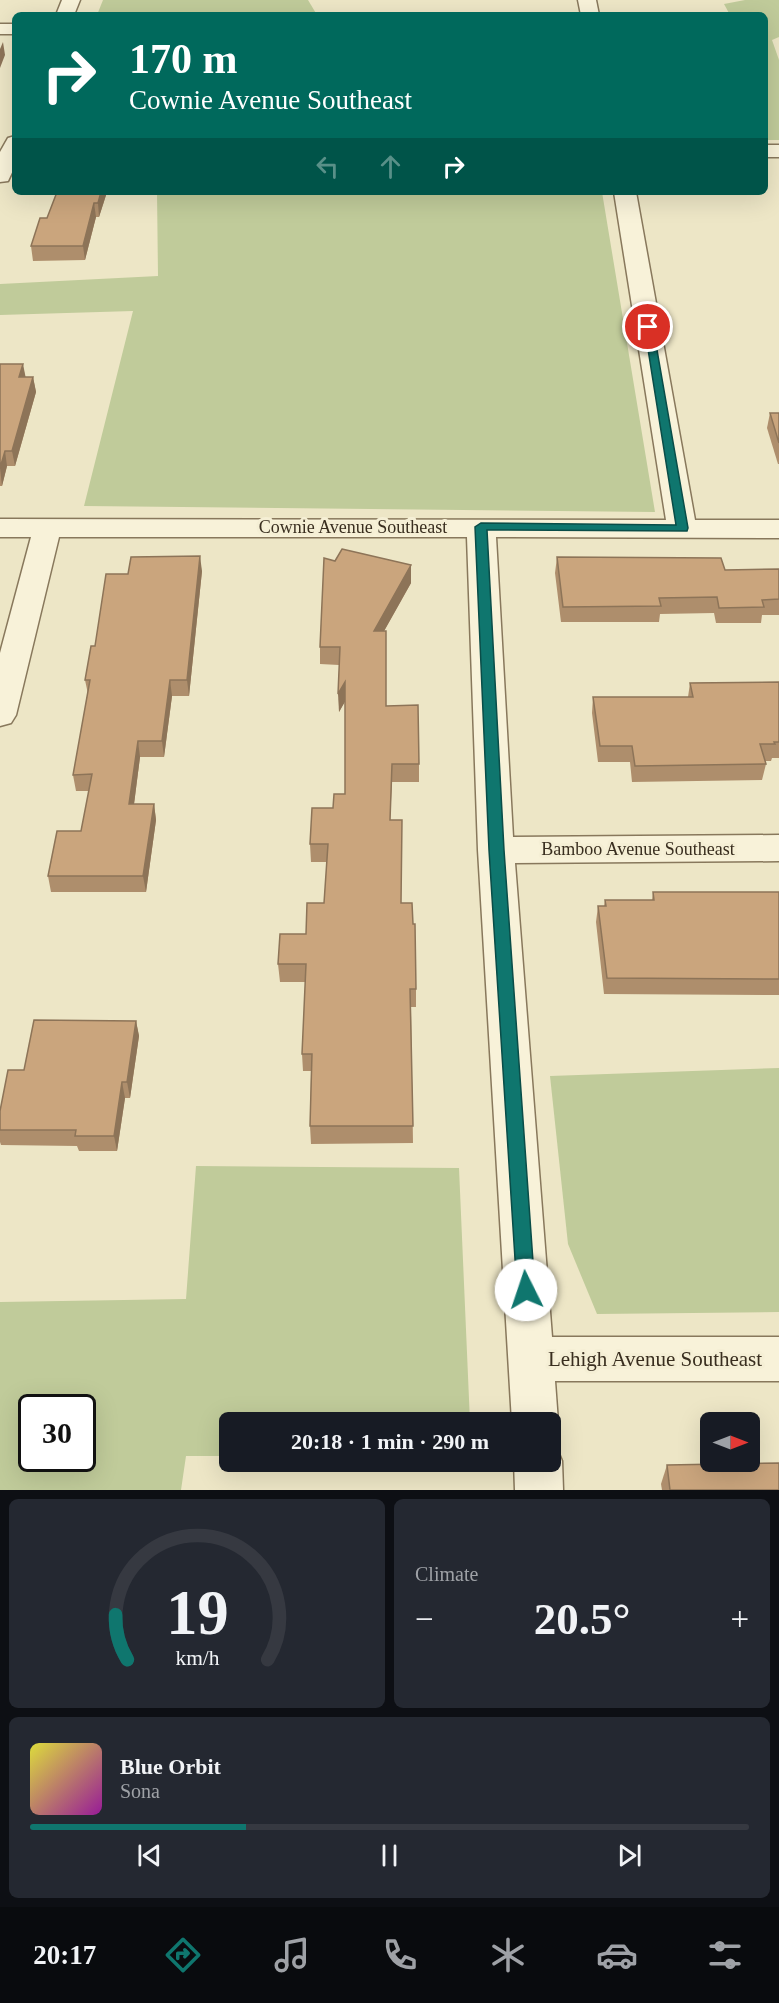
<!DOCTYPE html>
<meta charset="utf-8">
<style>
body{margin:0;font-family:"Times New Roman",serif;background:#242831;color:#f1f3f6;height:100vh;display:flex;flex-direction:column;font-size:22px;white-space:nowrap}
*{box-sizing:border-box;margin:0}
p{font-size:20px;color:#9ea1a6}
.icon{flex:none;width:33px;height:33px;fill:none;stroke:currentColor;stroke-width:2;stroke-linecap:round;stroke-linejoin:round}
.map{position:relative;height:1490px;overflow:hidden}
.side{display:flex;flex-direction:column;gap:9px;padding:9px;background:#0d0f14;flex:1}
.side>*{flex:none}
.top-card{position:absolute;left:12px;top:12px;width:756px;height:183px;border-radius:9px;box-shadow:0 6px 24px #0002;background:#00695c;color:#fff;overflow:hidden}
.needle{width:39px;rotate:90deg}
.buttons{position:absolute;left:700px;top:1412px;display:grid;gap:12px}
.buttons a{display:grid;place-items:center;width:60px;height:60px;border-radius:9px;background:#171b24;box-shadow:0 6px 24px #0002;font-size:30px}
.speed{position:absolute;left:18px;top:1394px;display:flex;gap:12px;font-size:30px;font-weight:700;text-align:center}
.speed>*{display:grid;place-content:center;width:78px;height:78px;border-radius:50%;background:#171b24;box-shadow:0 6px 24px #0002;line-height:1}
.speed .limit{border:3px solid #111;border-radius:9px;background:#fff;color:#111}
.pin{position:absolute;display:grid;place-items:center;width:51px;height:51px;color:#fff;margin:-26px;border:3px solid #fff;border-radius:50%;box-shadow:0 2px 6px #0007}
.me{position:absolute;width:66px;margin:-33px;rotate:356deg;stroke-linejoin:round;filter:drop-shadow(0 0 4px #0008)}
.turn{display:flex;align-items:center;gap:21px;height:126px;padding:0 18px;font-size:27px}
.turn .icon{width:78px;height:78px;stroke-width:2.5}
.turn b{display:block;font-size:42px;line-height:51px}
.lanes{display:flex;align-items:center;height:57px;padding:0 18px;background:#0003;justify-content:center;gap:30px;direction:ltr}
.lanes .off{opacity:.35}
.big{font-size:45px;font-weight:700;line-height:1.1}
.side .tile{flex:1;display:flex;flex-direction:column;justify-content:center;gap:9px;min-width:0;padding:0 21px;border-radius:9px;background:#242831}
.side .dial{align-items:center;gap:0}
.dial svg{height:156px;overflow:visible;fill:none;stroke:#363941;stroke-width:7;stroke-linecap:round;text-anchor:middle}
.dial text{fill:#f1f3f6;stroke:none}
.song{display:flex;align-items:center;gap:18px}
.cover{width:72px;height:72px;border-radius:9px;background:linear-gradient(135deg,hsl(60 70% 55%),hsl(300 70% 35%))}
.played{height:6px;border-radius:3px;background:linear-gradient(90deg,#0f766e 30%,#363941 30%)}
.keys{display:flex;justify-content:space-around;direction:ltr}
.heat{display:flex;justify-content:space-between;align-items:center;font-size:33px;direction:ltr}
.side .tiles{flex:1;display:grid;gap:9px;grid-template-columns:1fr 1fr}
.tile:last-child{grid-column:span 2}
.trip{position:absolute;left:219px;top:1412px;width:342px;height:60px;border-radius:9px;background:#171b24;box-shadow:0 6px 24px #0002;font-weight:700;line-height:60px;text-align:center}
.tab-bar{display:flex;height:96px;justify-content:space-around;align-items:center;background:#090b0e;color:#9ea1a6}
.tab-bar .icon{width:42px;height:42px}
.tab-bar .on{color:#0f766e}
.tab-bar b{font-size:27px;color:#f1f3f6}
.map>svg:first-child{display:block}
.green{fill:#c0cb9a;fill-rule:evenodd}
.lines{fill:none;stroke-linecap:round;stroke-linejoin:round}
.minor-casing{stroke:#88785c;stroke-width:3}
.minor{fill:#f8f2d9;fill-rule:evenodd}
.wall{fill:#ae8e6c}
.shaded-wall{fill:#8d7458}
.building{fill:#caa57d;stroke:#8d7458;stroke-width:1.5}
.route{fill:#0f766e;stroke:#0a4d48;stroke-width:1.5}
.labels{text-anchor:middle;stroke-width:6;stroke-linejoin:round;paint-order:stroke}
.street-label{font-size:18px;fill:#392e1f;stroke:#f5efd5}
.near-street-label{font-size:21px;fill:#392e1f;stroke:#f5efd5}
</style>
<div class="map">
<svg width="779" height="1490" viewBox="0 0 779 1490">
<rect width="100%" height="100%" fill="#ede6c6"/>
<g class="green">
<path d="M 103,0 L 308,0 L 317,15 L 97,15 Z"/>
<path d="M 745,0 L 779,0 L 779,37 L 772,40 L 779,60 L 779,140 L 765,140 L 765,35 L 768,32 L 765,31 L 765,15 L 730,15 L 724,4 Z"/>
<path d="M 157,192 L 602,192 L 655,512 L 84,506 L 133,311 L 0,315 L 0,284 L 158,276 Z"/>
<path d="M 779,1068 L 779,1312 L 597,1314 L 568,1244 L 550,1076 Z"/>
<path d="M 196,1166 L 459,1168 L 470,1422 L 230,1422 L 229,1456 L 186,1456 L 181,1490 L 0,1490 L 0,1302 L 186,1299 ZM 32,1407 L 82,1407 L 82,1458 L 32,1458 Z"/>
</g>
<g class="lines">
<defs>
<g id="minor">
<path d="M 62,0 L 80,0 L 74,15 L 56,15 Z"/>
<path d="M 578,0 L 596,0 L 599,15 L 581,15 Z"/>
<rect x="0" y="24" width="15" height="10"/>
<path d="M 15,136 L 15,166 L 8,181 L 0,182 L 0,152 L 8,138 Z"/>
<rect x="765" y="145" width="14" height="12"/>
<path d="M 614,192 L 636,192 L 695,520 L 779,520 L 779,538 L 496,537 L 513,837 L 779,835 L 779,861 L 515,863 L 552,1337 L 779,1337 L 779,1381 L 555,1381 L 558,1422 L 550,1439 L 550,1422 L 512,1422 L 478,850 L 467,537 L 59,537 L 16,715 L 11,723 L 0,726 L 0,653 L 31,537 L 0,537 L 0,519 L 666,520 Z"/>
<path d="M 550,1442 L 555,1444 L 562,1461 L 563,1490 L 515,1490 L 514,1461 L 550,1461 Z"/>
</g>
</defs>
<use href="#minor" class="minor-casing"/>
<use href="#minor" class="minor"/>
</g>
<g class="wall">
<path d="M 107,192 L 99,217 L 96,217 L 85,260 L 33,261 L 31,246 L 47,218 Z"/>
<path d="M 0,364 L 25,377 L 33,377 L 36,392 L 15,466 L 7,466 L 2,486 L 0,486 Z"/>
<path d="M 770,413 L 779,413 L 779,464 L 778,464 L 767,428 Z"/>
<path d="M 557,557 L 725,570 L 779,569 L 779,615 L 762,615 L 761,623 L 716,623 L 714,613 L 660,614 L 659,622 L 561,622 L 555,573 Z"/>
<path d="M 335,561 L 411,565 L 411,583 L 384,631 L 386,706 L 419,764 L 419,782 L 392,782 L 390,820 L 401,903 L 416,989 L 416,1007 L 411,1007 L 413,1143 L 311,1144 L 310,1126 L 311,1071 L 303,1071 L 302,1054 L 306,982 L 280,982 L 278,964 L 306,934 L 324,903 L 327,862 L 311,862 L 310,844 L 333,808 L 345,794 L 345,701 L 339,712 L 339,665 L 320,664 L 320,647 Z"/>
<path d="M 202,571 L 189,696 L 172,696 L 164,757 L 140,757 L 134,804 L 154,804 L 156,820 L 146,892 L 51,892 L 48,876 L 81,831 L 89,791 L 76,791 L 73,775 L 88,694 L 85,680 L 95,646 L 128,574 Z"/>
<path d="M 779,682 L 779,758 L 772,758 L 771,761 L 765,761 L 766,764 L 762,780 L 632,782 L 630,762 L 598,762 L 592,713 L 593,697 L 688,697 L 690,683 Z"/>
<path d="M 653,892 L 779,892 L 779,995 L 604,994 L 596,922 L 598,906 L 604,906 L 605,900 L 652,900 Z"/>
<path d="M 136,1021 L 139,1036 L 130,1098 L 125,1098 L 117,1151 L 79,1151 L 77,1146 L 1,1145 L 0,1142 L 0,1111 L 24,1070 Z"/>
<path d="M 667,1465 L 779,1490 L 662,1490 L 661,1484 Z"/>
</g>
<g class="shaded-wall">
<path d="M 3,42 L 5,55 L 0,68 L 0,49 Z"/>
<path d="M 101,192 L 107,192 L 99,217 L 98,203 Z"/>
<path d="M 94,203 L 96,217 L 85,260 L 83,246 Z"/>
<path d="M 23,364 L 26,379 L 19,377 Z"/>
<path d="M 33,377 L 36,392 L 15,466 L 12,451 Z"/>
<path d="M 5,451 L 7,466 L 2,486 L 0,468 Z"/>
<path d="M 200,556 L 202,571 L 189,696 L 187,680 Z"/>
<path d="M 411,565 L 411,583 L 374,649 L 374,631 Z"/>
<path d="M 170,680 L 172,696 L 164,757 L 162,741 Z"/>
<path d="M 345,682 L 346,700 L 339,712 L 338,694 Z"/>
<path d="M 138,741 L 140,757 L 132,820 L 129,804 Z"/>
<path d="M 154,804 L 156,820 L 146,892 L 143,876 Z"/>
<path d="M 136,1021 L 139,1036 L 130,1098 L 127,1082 Z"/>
<path d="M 122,1082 L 125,1098 L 117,1151 L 114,1136 Z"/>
</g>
<g class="building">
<path d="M 57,192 L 101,192 L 98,203 L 94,203 L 83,246 L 31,246 L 40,218 L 47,218 Z"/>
<path d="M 0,364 L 23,364 L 19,377 L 33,377 L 12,451 L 5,451 L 0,468 Z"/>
<path d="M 770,413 L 779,413 L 779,443 Z"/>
<path d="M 342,549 L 411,565 L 374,631 L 386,631 L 386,706 L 418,705 L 419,764 L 392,764 L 390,820 L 402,820 L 401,903 L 412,903 L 413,924 L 415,924 L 416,989 L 410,989 L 413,1126 L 310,1126 L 312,1054 L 302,1054 L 306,964 L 278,964 L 280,934 L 306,934 L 307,903 L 324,903 L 328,844 L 310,844 L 312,808 L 333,808 L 334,794 L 345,794 L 345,682 L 338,694 L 340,647 L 320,647 L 324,558 L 335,561 Z"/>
<path d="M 200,556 L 187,680 L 170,680 L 162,741 L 138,741 L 129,804 L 154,804 L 143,876 L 48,876 L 57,831 L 81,831 L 92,774 L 73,775 L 90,680 L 85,680 L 91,646 L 95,646 L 106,574 L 128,574 L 131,557 Z"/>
<path d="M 557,557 L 721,558 L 725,570 L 779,569 L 779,599 L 762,600 L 764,607 L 719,608 L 717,597 L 659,598 L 661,606 L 563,607 Z"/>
<path d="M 779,682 L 779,742 L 774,742 L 775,744 L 760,744 L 766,764 L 635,766 L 632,746 L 600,746 L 593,697 L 693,697 L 690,683 Z"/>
<path d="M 653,892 L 779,892 L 779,979 L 607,978 L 598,906 L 606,906 L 605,900 L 654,900 Z"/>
<path d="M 34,1020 L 136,1021 L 127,1082 L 122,1082 L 114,1136 L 75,1136 L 76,1130 L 0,1130 L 0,1111 L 8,1070 L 24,1070 Z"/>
<path d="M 779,1463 L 779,1490 L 670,1490 L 667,1465 Z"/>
</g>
<path class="route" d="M 644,324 L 653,327 L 688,528 L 687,531 L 487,530 L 504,850 L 535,1290 L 532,1296 L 526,1299 L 519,1296 L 517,1290 L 489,850 L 475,527 L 481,523 L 676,525 Z"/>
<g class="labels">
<g class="street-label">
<text x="353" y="533">Cownie Avenue Southeast</text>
<text x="638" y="855">Bamboo Avenue Southeast</text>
</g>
<g class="near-street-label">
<text x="655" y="1366">Lehigh Avenue Southeast</text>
</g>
</g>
</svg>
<div class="buttons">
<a><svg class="needle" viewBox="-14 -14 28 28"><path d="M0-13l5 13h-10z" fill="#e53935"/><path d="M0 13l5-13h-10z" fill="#9ea1a6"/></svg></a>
</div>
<div class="speed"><div class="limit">30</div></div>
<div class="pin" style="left:648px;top:327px;background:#d93025"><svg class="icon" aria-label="arrive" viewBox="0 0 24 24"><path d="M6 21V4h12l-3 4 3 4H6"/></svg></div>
<svg class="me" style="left:526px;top:1290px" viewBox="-20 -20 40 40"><circle r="19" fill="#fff"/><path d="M0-13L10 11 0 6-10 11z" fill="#0f766e"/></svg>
<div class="trip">20:18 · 1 min · 290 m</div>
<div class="top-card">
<div class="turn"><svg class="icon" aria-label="right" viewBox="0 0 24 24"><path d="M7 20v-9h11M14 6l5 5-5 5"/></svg><div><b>170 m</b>Cownie Avenue Southeast</div></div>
<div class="lanes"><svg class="icon off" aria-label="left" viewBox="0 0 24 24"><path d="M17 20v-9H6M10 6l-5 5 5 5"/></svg><svg class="icon off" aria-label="ahead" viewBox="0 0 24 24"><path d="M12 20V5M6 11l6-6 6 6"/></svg><svg class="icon" aria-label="right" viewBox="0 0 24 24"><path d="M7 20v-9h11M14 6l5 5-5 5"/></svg></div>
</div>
</div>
<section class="side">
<div class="tiles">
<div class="tile dial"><svg viewBox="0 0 100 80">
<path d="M14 69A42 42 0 1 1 86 69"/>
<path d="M14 69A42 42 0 0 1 8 46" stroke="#0f766e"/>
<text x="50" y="56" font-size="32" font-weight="700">19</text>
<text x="50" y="72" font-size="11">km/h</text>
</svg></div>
<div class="tile"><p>Climate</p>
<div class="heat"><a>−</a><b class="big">20.5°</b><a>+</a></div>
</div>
<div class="tile">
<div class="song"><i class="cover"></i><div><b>Blue Orbit</b><p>Sona</p></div></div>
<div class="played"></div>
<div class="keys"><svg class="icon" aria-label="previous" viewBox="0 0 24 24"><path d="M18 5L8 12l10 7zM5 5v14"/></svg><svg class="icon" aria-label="pause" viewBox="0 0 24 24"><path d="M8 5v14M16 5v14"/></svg><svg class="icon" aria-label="next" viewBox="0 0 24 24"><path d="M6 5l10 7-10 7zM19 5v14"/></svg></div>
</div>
</div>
</section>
<nav class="tab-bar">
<b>20:17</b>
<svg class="icon on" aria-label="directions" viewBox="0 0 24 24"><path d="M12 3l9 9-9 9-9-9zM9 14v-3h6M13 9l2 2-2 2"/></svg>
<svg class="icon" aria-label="music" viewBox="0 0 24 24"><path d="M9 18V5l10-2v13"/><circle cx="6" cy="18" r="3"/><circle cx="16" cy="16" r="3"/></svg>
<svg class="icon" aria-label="phone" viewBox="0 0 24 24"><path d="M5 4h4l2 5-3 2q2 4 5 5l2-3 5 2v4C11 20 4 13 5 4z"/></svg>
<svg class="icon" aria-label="climate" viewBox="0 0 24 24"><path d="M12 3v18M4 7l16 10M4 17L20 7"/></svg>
<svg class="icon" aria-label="car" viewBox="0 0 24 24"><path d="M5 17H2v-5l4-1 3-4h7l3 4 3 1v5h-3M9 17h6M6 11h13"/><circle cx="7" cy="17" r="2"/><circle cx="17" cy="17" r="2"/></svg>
<svg class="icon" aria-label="filters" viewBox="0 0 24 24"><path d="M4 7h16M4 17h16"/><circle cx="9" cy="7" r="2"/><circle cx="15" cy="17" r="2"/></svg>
</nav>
